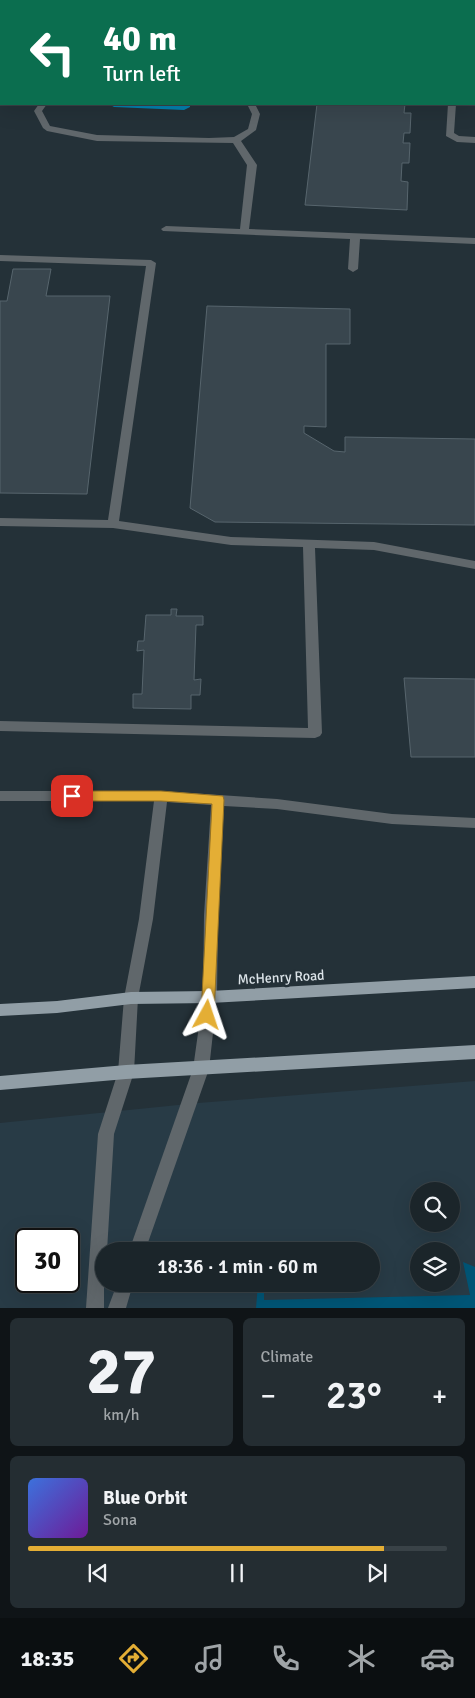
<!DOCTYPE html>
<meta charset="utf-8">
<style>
body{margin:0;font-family:Signika,sans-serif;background:#242d32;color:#f1f3f6;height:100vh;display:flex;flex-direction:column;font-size:19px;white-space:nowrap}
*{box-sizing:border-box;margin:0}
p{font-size:16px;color:#a0a5a8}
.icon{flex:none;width:28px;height:28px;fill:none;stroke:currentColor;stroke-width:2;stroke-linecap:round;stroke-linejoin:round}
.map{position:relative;height:1308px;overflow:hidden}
.details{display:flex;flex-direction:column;gap:10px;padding:10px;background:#0f1417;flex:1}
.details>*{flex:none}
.guide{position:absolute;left:0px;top:0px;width:475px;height:105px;box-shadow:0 5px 20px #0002,0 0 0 1px #394247;background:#0b6e4f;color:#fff;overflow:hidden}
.controls{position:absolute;left:410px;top:1182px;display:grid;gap:10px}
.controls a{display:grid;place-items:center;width:50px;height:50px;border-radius:50%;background:#1b252a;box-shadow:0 5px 20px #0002,0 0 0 1px #394247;font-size:25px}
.speed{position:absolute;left:15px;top:1228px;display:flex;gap:10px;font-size:25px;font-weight:700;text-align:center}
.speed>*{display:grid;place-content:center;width:65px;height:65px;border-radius:50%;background:#1b252a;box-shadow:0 5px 20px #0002,0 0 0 1px #394247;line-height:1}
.speed .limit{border:2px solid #111;border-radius:8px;background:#fff;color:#111}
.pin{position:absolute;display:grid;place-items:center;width:42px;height:42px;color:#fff;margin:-21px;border-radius:10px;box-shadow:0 2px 8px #0006}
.me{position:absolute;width:55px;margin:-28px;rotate:5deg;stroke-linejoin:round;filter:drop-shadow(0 0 4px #0008)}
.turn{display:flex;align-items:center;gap:18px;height:105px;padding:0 20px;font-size:22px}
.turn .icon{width:65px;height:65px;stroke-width:2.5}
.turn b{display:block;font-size:35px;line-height:42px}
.big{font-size:38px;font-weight:600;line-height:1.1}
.details .tile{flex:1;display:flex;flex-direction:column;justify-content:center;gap:8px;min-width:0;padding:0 18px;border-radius:8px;background:#242d32}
.details .dial{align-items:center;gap:0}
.dial b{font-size:65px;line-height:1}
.song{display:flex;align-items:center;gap:15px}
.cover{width:60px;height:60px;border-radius:8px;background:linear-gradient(135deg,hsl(220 70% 55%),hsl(280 70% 35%))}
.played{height:5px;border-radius:2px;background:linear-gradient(90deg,#e4ae35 85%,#394247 85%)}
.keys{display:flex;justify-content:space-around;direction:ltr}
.heat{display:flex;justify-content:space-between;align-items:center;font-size:28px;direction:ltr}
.details .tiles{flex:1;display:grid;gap:10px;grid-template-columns:1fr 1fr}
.tile:last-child{grid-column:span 2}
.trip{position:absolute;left:95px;top:1242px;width:285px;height:50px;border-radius:25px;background:#1b252a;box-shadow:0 5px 20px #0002,0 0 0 1px #394247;font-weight:600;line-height:50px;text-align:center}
.tabs{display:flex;height:80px;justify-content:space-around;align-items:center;background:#0b0f11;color:#a0a5a8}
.tabs .icon{width:35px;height:35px}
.tabs .selected{color:#e4ae35}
.tabs b{font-size:22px;color:#f1f3f6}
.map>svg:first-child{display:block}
.built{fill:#283b46;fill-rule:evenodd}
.green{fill:#005576}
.water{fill:#0380ae}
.building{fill:#39464e;stroke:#57656d}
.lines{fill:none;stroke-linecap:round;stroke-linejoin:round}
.service{fill:#60676b;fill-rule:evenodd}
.minor{fill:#60676b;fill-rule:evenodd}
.secondary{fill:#7c868c;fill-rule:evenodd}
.primary{fill:#919ea6;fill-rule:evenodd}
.route{fill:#e4ae35;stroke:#947122}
.labels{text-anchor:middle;stroke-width:5;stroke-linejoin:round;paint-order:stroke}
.street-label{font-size:14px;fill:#dbe3e8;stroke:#243138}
</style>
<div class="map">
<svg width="475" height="1308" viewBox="0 0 475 1308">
<rect width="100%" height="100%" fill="#243138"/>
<path class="built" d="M 475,1081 L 475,1308 L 0,1308 L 0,1123 L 198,1103 ZM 419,1191 L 451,1191 L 451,1224 L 419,1224 ZM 26,1239 L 69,1239 L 69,1281 L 26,1281 ZM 104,1251 L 371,1251 L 371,1284 L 104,1284 ZM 419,1251 L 451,1251 L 451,1284 L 419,1284 Z"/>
<path class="green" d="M 463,1262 L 475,1267 L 475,1308 L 256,1308 L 258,1284 L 264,1284 L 264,1300 L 470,1295 Z"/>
<path class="water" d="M 109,104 L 190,104 L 190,107 L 184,110 L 114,107 Z"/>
<g class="building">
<path d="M 317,104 L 405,104 L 404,113 L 411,113 L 410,133 L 404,133 L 403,143 L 410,143 L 409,163 L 402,163 L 401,181 L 408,182 L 407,210 L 305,205 Z"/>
<path d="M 13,269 L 51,269 L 46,296 L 110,296 L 87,494 L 0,493 L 0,301 L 7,301 Z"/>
<path d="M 207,306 L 350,309 L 350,344 L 326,344 L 326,427 L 304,426 L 304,433 L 334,451 L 345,452 L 345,437 L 475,439 L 475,525 L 215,522 L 190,508 Z"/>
<path d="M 171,609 L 177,609 L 176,616 L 203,616 L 203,625 L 196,625 L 194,680 L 201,679 L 200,695 L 191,695 L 191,709 L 133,708 L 133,694 L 142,694 L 144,650 L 137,651 L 138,641 L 144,641 L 146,615 L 171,615 Z"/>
<path d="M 404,678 L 475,679 L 475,757 L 411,757 Z"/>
</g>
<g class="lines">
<g class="service">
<path d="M 370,0 L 379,0 L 380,1 L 371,1 Z"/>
<path d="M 39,104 L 47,104 L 42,111 L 50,126 L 97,135 L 209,138 L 234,137 L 248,129 L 252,114 L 247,104 L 255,104 L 260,114 L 256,130 L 241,141 L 257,165 L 249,229 L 475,238 L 475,244 L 360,239 L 358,269 L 353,272 L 348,269 L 350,239 L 163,231 L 161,229 L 166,226 L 240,229 L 247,165 L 233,143 L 97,141 L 47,131 L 43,128 L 34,111 Z"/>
<path d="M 448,104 L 456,104 L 454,133 L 459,136 L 475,137 L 475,143 L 457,142 L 446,136 Z"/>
<path d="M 0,255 L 151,260 L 156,263 L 119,521 L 231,537 L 374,542 L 475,561 L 475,569 L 374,550 L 315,548 L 322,733 L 320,736 L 315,738 L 0,731 L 0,721 L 308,728 L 303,547 L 231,545 L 113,528 L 0,526 L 0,518 L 108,520 L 146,266 L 0,261 Z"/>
<path d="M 201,1062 L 206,1064 L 209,1069 L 145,1251 L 129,1251 L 193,1069 L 196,1064 Z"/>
<path d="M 126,1065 L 131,1067 L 134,1072 L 114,1134 L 107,1251 L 104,1251 L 104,1308 L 86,1308 L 98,1134 L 118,1072 L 121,1067 Z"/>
<path d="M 117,1284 L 133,1284 L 126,1308 L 108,1308 Z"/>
</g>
<g class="minor">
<path d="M 55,0 L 63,0 L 64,1 L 56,1 Z"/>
<path d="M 0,791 L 161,791 L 277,799 L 392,814 L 475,818 L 475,828 L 392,824 L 277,809 L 224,806 L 218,915 L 217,997 L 209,1069 L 206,1074 L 201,1076 L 196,1074 L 193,1069 L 203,997 L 204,915 L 211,805 L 167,802 L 153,919 L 138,998 L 134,1072 L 131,1077 L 126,1079 L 121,1077 L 118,1072 L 124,998 L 139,919 L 154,801 L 0,801 Z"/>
</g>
<path class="secondary" d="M 0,53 L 1,54 L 1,59 L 0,59 Z"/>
<g class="primary">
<path d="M 475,976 L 475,988 L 210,1003 L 131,1004 L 57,1013 L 0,1016 L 0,1004 L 57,1001 L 131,992 L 210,991 Z"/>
<path d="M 475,1045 L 475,1059 L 126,1079 L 0,1090 L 0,1076 L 126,1065 Z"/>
</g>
</g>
<path class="route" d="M 72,791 L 161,791 L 223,796 L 224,800 L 214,1015 L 212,1020 L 207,1021 L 203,1020 L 201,1015 L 212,804 L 161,801 L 72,801 L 68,799 L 66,796 L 68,793 Z"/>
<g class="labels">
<g class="street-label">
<text transform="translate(281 977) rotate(-3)" y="5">McHenry Road</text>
</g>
</g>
</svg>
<div class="controls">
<a><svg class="icon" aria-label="search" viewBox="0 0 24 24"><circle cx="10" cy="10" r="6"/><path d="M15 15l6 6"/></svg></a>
<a><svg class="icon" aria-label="layers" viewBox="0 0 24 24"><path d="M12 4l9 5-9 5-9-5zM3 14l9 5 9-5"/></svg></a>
</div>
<div class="speed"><div class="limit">30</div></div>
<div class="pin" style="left:72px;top:796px;background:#d93025"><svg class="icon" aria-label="arrive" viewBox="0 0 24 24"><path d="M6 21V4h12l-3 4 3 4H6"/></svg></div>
<svg class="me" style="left:207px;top:1015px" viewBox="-20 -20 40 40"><path d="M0-17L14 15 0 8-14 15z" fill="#e4ae35" stroke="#fff" stroke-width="4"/></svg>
<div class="trip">18:36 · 1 min · 60 m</div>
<div class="guide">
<div class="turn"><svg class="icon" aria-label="left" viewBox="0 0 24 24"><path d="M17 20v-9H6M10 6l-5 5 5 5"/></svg><div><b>40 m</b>Turn left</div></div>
</div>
</div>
<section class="details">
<div class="tiles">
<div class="tile dial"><b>27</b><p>km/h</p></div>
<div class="tile"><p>Climate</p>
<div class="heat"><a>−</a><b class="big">23°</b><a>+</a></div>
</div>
<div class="tile">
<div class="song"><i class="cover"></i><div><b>Blue Orbit</b><p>Sona</p></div></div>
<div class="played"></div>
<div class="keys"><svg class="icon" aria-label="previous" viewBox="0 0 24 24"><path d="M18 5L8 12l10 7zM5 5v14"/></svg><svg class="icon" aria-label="pause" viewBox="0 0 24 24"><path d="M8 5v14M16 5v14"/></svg><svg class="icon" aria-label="next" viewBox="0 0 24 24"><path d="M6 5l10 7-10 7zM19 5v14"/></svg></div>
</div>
</div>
</section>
<nav class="tabs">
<b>18:35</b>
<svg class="icon selected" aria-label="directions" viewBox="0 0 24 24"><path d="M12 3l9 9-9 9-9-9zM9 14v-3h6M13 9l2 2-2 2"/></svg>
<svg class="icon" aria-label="music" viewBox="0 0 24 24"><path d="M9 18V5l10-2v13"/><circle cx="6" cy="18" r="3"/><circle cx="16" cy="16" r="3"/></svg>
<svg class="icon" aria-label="phone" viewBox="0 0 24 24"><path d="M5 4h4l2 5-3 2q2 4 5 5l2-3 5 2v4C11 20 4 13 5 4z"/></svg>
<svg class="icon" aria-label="climate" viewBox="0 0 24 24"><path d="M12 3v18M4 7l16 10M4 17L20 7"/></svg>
<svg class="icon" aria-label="car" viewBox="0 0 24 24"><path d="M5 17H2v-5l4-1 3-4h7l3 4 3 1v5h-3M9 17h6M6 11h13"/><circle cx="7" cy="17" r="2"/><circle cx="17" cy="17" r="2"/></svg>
</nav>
